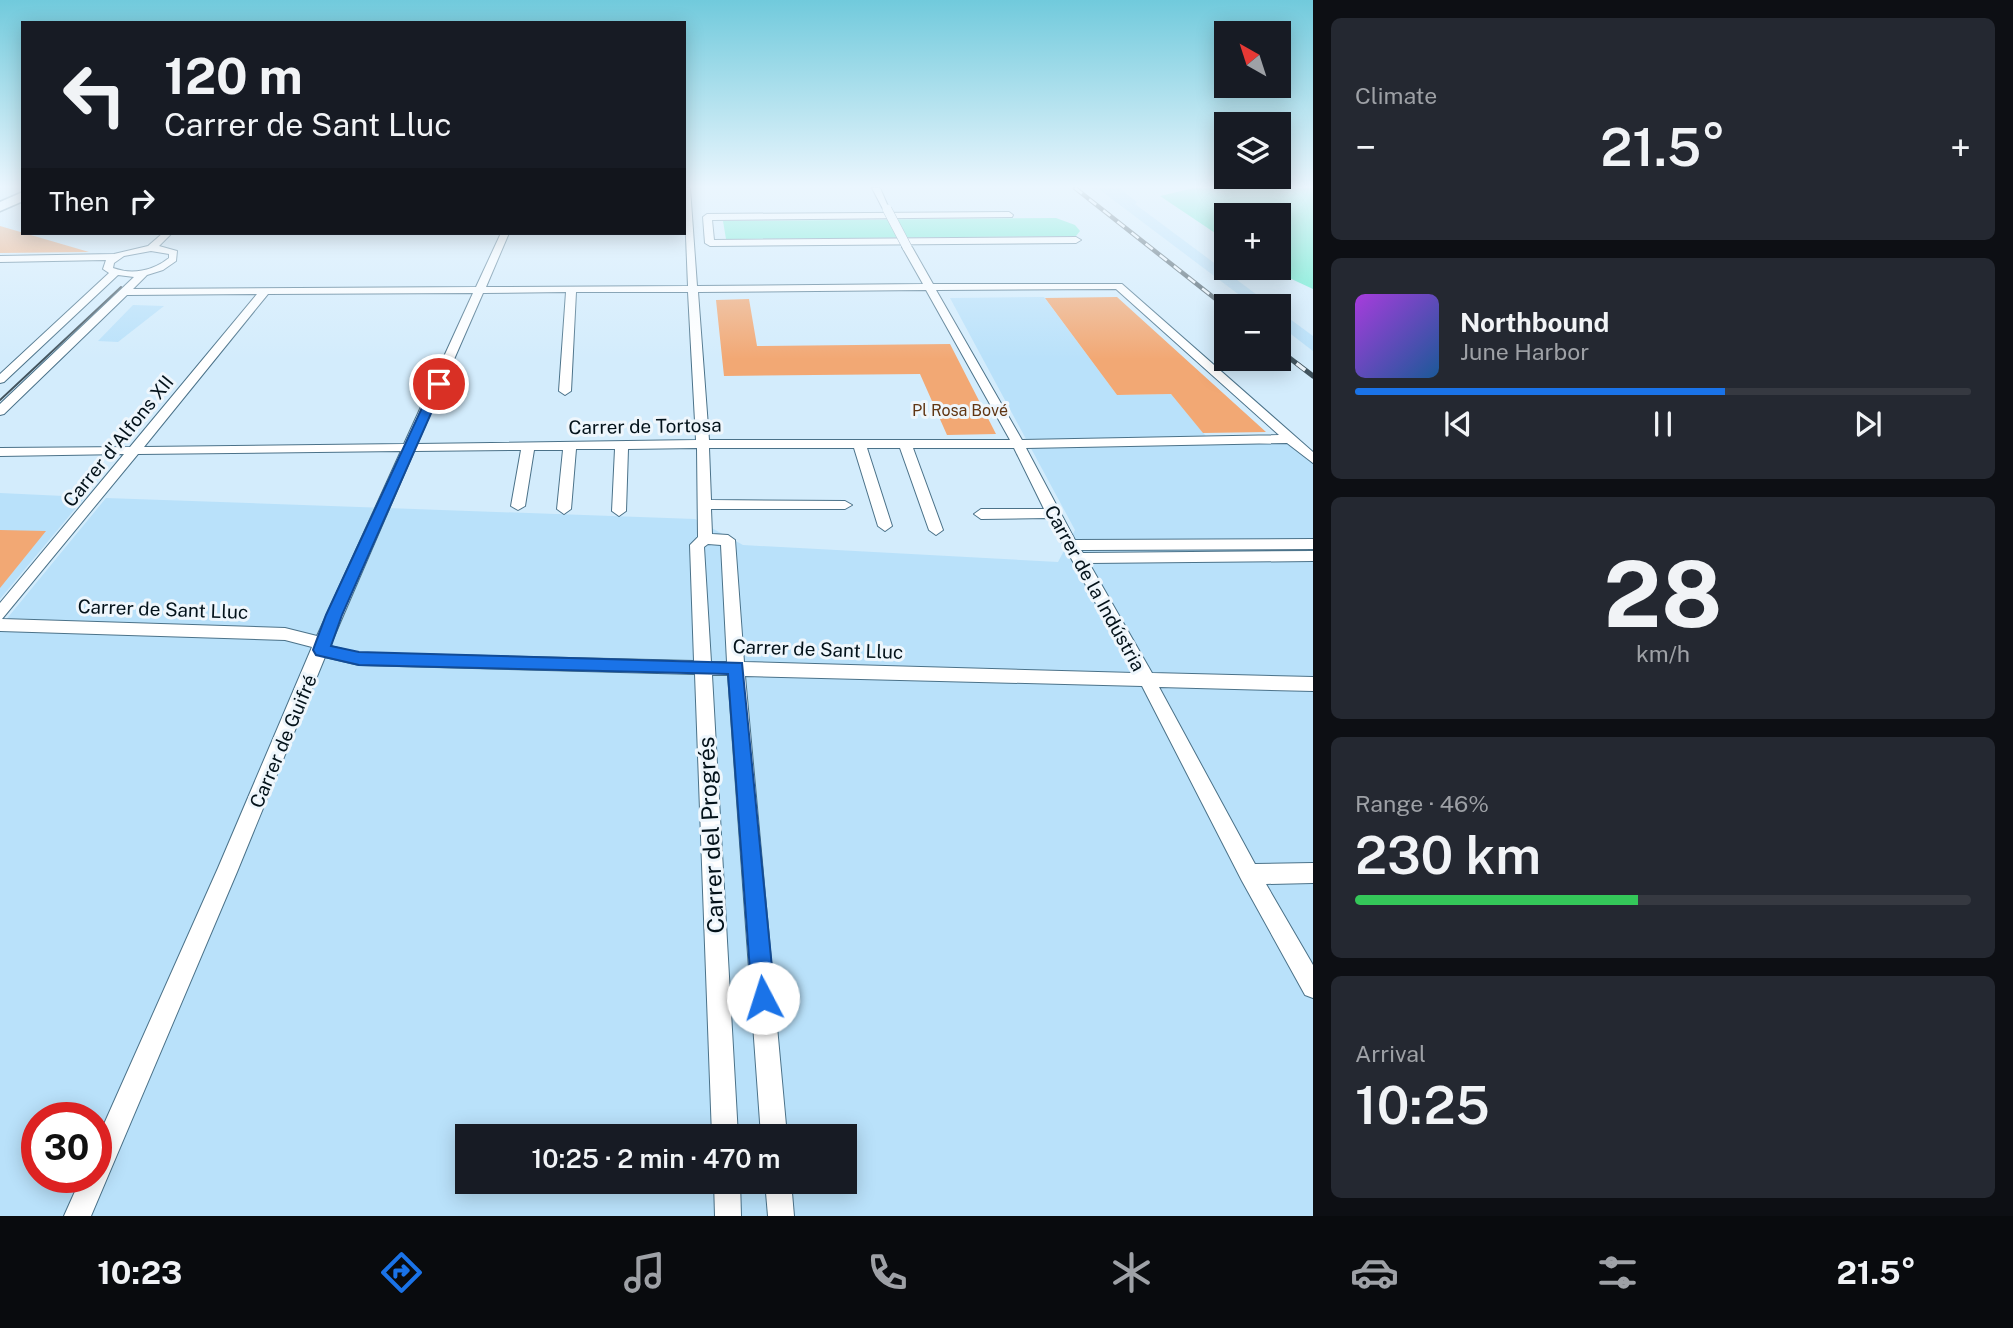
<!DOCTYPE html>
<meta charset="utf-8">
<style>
body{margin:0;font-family:"Public Sans",sans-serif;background:#242831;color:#f1f3f6;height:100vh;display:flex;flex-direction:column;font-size:26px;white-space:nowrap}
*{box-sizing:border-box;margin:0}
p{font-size:23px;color:#9ea1a6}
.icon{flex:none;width:38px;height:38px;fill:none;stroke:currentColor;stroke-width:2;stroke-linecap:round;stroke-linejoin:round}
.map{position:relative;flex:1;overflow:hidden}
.side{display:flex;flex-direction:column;gap:18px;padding:18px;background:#0d0f14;width:700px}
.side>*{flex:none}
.top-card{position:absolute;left:21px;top:21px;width:665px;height:214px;border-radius:0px;box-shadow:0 4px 18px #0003;background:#171b24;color:#f1f3f6;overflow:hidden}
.needle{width:46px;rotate:321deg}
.tools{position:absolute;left:1214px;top:21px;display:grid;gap:14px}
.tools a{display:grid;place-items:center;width:77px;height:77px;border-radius:0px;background:#171b24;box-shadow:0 4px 18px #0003;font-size:35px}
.speed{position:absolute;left:21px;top:1102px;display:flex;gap:14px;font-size:35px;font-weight:700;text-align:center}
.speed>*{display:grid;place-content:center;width:91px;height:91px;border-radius:50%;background:#171b24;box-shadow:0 4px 18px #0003;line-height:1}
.speed .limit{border:10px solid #d22;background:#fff;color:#111}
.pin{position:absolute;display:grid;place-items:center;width:60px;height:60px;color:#fff;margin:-30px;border:4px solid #fff;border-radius:50%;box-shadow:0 2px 7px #0007}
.me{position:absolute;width:77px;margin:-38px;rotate:355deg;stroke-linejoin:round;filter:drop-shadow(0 0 5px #0008)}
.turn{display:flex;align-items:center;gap:24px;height:147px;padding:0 28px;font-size:32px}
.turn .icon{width:91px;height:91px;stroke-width:2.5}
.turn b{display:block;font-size:49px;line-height:60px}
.then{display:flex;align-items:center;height:66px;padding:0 28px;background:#0003;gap:14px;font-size:26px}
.big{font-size:52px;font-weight:600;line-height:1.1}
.side .widget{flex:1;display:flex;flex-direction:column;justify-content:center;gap:10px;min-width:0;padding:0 24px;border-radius:10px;background:#242831}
.side .dial{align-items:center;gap:0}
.dial b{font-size:91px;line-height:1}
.song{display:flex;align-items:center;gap:21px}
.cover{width:84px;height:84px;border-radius:10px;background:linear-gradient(135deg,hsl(280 70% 55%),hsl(210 70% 35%))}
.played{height:7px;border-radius:4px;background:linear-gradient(90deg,#1a73e8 60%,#363941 60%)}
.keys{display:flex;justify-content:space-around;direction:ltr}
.heat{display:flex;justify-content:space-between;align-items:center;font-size:38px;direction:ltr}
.charge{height:10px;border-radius:5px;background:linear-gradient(90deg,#34c759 46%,#363941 0)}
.trip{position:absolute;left:455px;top:1124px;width:402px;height:70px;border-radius:0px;background:#171b24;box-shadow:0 4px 18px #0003;font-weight:600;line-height:70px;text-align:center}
.tab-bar{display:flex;height:112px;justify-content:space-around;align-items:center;background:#090b0e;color:#9ea1a6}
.tab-bar .icon{width:49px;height:49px}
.tab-bar .current{color:#1a73e8}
.tab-bar b{font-size:32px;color:#f1f3f6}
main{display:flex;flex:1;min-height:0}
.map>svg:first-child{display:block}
.built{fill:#b9e1fa;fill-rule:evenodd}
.green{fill:#f2a874}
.water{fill:#5eebcb}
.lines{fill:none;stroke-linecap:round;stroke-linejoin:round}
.street-casing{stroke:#4b7289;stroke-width:2}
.primary-casing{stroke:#4b7289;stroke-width:3}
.street{fill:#fff;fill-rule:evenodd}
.primary{fill:#fff;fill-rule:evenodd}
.tram{stroke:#42545e;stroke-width:2}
.rail-far1-casing{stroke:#42545e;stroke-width:4.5}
.rail-casing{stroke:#42545e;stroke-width:5}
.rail-far1{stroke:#eef6fc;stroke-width:2.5;stroke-dasharray:9;stroke-linecap:butt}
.rail{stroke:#eef6fc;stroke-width:3.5;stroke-dasharray:11;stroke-linecap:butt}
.street-bridge-casing{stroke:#4b7289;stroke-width:10;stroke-linecap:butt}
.street-bridge{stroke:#fff;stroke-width:9}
.route{fill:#1a73e8;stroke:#114b97;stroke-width:2}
.labels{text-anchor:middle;stroke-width:6;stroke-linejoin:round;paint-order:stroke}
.far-park-label{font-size:16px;fill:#603513;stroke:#eef6fc}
.street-label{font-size:19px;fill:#03121a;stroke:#eef6fc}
.near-street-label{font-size:23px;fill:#03121a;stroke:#eef6fc}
</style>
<main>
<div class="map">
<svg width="1313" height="1216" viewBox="0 0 1313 1216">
<rect width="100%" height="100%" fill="#d3ecfc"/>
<g class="built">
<path d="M 1088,188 L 1119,188 L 1137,202 L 1135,204 L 1272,306 L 1254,306 L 1100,190 Z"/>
<path d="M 1044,297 L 1117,395 L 1171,394 L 1210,441 L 1289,440 L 1313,463 L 1313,1216 L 0,1216 L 0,627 L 106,498 L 695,519 L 743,545 L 1058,562 L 1075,530 L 950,298 ZM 37,1118 L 96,1118 L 96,1178 L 37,1178 ZM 467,1136 L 845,1136 L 845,1181 L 467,1181 Z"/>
<path d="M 133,305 L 164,306 L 118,342 L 98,341 Z"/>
<path d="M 1279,311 L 1313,336 L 1313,351 L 1279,325 Z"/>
<path d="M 0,493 L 85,497 L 0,599 Z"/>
</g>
<g class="green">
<path d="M 0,226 L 89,252 L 0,253 Z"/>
<path d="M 1117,297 L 1266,432 L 1203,433 L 1171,394 L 1117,395 L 1045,298 Z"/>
<path d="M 749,299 L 757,346 L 950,344 L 996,434 L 947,435 L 920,374 L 724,376 L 716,300 Z"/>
<path d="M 0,530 L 46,531 L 0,588 Z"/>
</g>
<g class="water">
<path d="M 1194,188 L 1313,188 L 1313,289 L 1268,268 L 1279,268 L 1279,215 L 1227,215 L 1227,241 L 1160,196 Z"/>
<path d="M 1056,218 L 1075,225 L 1080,231 L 1076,236 L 726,239 L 723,221 Z"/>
</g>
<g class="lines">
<defs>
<g id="street">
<path d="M 684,188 L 690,188 L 697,286 L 923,284 L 902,247 L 907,244 L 912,247 L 933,284 L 1122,284 L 1313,452 L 1313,463 L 1287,443 L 1026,448 L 1075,540 L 1313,539 L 1313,549 L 1081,550 L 1083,553 L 1313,551 L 1313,561 L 1089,563 L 1152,673 L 1313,677 L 1313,691 L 1159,687 L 1255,864 L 1313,863 L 1313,883 L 1266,884 L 1313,965 L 1313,998 L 1305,995 L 1242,881 L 1142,686 L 745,676 L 787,1136 L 761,1136 L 728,675 L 712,675 L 738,1136 L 712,1136 L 695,674 L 359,665 L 325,657 L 237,872 L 91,1216 L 64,1216 L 81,1178 L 96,1178 L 96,1142 L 218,868 L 312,647 L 285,640 L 0,631 L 0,603 L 124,454 L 0,456 L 0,448 L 130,447 L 257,294 L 127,295 L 4,414 L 0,415 L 0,404 L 134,277 L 118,275 L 4,382 L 0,383 L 0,374 L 109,273 L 103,269 L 106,260 L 0,262 L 0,256 L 114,254 L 148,246 L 163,233 L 172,233 L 159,246 L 177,251 L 176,261 L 163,270 L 147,275 L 133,289 L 476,287 L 501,233 L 509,233 L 486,287 L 688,286 ZM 151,251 L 169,254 L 169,258 C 153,271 132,275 113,268 L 114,263 L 124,256 ZM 1116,289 L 1279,435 L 1022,440 L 936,290 ZM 926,290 L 1010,440 L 709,440 L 698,292 ZM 566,292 L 559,391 L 565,395 L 571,391 L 576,292 L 688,292 L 696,440 L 417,444 L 483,293 ZM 473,293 L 404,444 L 144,447 L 268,294 ZM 697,448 L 698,537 L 690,545 L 694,661 L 359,653 L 330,646 L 414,451 L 521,450 L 511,506 L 518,510 L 525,506 L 534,450 L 563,450 L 557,509 L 564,514 L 571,509 L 576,449 L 615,449 L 612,511 L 619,516 L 626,511 L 628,449 ZM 709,448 L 854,448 L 878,526 L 885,531 L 892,526 L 867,448 L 900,448 L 929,530 L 936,535 L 943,530 L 913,448 L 1014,448 L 1044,509 L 981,509 L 974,514 L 981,519 L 1049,518 L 1134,673 L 744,662 L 735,540 L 728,535 L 712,534 L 711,509 L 845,509 L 852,505 L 845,501 L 711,500 ZM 401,451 L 317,636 L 285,628 L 2,619 L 138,454 ZM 708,544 L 721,545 L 727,662 L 711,662 L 704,547 Z"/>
<path d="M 872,188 L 880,188 L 890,211 L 884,211 Z"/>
<path d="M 1009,212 L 1013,215 L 1012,217 L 712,220 L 714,240 L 1076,237 L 1081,240 L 1076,243 L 710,246 L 705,243 L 703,217 L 707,214 Z"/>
<path d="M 714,1181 L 740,1181 L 741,1216 L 715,1216 Z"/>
<path d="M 765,1181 L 791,1181 L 794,1216 L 768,1216 Z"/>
</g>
<path id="primary" d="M 23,192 L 23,201 L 0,211 L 0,202 Z"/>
</defs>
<use href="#street" class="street-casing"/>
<use href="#primary" class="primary-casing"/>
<use href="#street" class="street"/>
<use href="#primary" class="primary"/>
<path class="tram" d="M 0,400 L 121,287"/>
<defs>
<path id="rail-far1" d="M 1075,188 L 1227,308"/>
<path id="rail" d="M 1279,350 L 1313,376"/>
</defs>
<use href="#rail-far1" class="rail-far1-casing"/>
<use href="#rail" class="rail-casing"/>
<use href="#rail-far1" class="rail-far1"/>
<use href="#rail" class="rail"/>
<defs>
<path id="street-bridge" d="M 887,209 L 907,247"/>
</defs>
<use href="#street-bridge" class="street-bridge-casing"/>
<use href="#street-bridge" class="street-bridge"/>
</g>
<linearGradient id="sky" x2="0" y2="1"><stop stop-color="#71cadc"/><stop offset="0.52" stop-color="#ebf6fe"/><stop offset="1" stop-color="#ebf6fe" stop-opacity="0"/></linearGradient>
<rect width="1313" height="359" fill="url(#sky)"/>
<path class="route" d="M 439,381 L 444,384 L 342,615 L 331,646 L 359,652 L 742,663 L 775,998 L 771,1006 L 763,1009 L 755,1006 L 752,998 L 728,674 L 359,665 L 316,655 L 313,650 L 326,615 L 433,384 Z"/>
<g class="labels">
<g class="far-park-label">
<text x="960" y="416">Pl Rosa Bové</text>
</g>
<g class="street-label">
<text transform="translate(645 426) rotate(-1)" y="7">Carrer de Tortosa</text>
<text transform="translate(118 441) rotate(-51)" y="7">Carrer d'Alfons XII</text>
<text transform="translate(1095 588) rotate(61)" y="7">Carrer de la Indústria</text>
<text transform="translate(163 609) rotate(2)" y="7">Carrer de Sant Lluc</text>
<text transform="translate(818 649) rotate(2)" y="7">Carrer de Sant Lluc</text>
<text transform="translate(283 741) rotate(-67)" y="7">Carrer de Guifré</text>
</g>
<g class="near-street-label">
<text transform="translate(711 835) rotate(-93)" y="8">Carrer del Progrés</text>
</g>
</g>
</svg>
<div class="tools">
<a><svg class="needle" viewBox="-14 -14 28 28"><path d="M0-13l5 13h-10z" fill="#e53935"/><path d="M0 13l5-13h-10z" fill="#9ea1a6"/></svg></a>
<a><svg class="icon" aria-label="layers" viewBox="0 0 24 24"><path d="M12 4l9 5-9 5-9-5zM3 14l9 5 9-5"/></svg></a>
<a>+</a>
<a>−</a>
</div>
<div class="speed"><div class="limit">30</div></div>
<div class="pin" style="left:439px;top:384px;background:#d93025"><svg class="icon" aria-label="arrive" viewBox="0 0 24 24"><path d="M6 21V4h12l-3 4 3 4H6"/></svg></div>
<svg class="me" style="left:763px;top:998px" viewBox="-20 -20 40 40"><circle r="19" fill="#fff"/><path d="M0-13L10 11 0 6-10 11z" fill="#1a73e8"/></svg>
<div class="trip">10:25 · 2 min · 470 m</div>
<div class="top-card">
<div class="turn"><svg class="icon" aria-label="left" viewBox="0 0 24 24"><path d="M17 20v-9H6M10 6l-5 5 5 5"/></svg><div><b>120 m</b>Carrer de Sant Lluc</div></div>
<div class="then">Then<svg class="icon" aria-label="right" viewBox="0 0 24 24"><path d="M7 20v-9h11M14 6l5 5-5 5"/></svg></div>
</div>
</div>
<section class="side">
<div class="widget"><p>Climate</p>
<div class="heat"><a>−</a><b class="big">21.5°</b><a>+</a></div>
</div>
<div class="widget">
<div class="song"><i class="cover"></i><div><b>Northbound</b><p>June Harbor</p></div></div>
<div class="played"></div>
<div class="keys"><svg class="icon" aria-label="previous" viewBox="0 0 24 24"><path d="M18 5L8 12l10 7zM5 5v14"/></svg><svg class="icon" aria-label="pause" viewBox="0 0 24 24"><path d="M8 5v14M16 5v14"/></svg><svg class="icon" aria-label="next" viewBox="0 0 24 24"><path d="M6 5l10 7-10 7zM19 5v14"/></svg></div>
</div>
<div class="widget dial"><b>28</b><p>km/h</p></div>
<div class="widget"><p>Range · 46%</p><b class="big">230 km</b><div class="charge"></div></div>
<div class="widget"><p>Arrival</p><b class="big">10:25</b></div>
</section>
</main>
<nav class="tab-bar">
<b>10:23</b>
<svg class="icon current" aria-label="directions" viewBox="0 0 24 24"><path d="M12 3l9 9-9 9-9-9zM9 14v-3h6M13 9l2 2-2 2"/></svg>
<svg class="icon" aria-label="music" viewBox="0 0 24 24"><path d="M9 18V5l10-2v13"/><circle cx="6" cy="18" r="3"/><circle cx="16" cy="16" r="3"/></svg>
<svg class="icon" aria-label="phone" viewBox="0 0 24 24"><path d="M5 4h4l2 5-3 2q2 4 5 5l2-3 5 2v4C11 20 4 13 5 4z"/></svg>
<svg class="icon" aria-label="climate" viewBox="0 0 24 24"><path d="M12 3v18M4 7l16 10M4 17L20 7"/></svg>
<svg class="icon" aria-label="car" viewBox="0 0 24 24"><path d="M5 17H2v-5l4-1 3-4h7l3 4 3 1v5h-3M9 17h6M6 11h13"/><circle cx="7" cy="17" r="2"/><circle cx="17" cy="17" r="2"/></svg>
<svg class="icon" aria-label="filters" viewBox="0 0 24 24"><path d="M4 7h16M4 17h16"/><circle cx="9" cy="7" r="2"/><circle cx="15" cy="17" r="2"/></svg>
<b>21.5°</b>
</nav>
